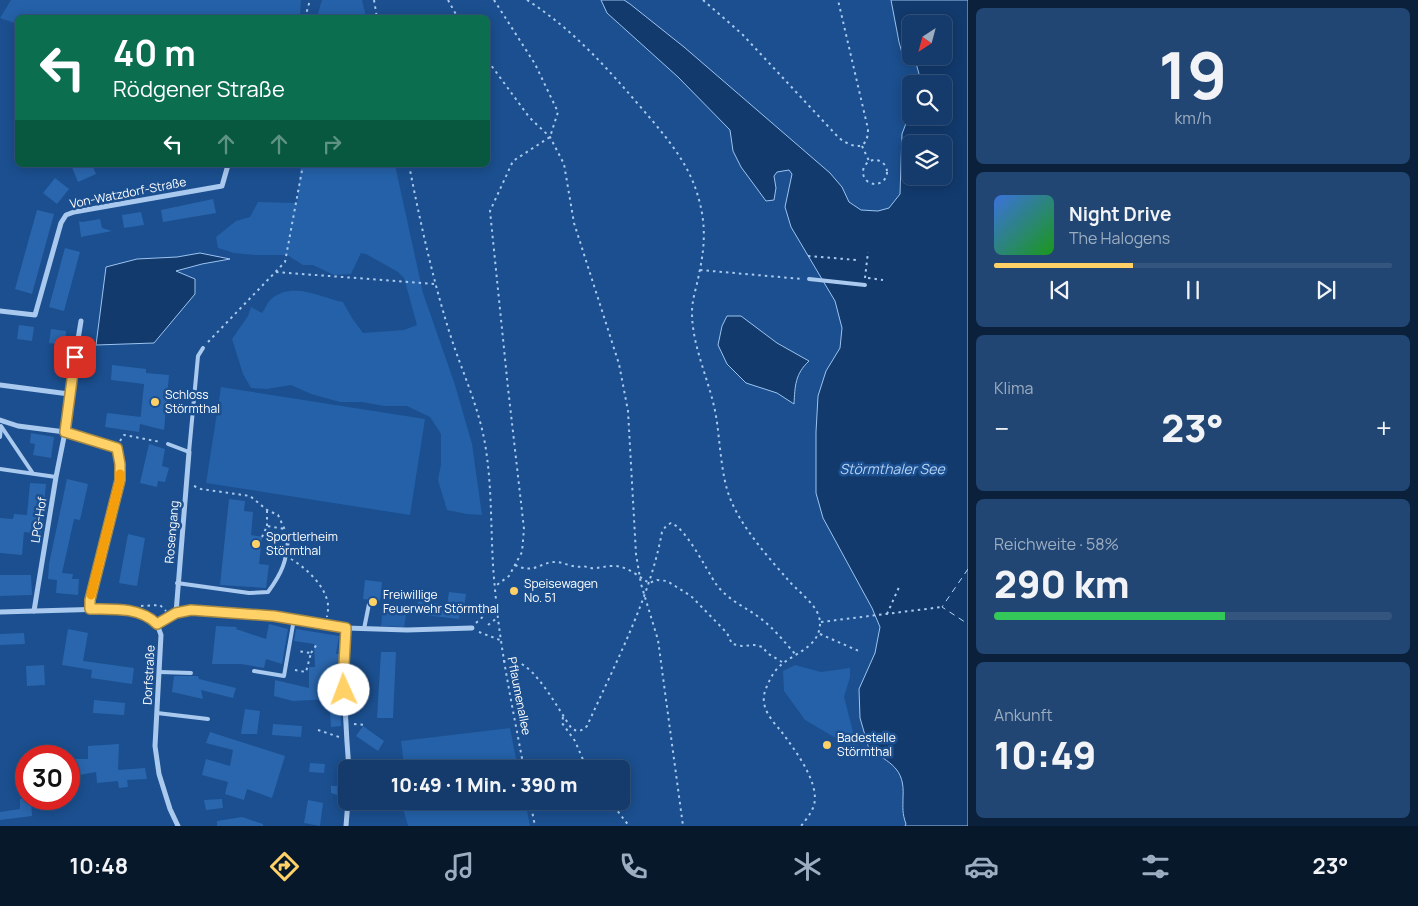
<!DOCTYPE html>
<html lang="de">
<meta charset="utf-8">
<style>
body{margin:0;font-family:Manrope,sans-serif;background:#214673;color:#f1f3f6;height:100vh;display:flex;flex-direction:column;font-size:19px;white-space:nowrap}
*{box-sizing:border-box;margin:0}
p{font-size:16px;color:#9dadc1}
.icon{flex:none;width:28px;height:28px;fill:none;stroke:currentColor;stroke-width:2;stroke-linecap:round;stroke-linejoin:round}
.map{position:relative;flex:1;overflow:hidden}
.panel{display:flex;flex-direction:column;gap:8px;padding:8px;background:#0b203b;width:450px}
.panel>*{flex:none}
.guide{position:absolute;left:15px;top:15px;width:475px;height:152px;border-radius:8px;box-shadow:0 2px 12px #0003,0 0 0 1px #33557e;background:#0b6e4f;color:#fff;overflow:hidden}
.needle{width:32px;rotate:216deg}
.controls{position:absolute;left:902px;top:15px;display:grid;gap:10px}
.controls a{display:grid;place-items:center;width:50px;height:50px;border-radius:8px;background:#143b6b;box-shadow:0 2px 12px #0003,0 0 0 1px #33557e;font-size:25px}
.speed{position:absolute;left:15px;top:745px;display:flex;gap:10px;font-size:25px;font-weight:700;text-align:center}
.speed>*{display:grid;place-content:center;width:65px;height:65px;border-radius:50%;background:#143b6b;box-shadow:0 2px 12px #0003,0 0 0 1px #33557e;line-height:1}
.speed .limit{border:8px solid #d22;background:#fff;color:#111}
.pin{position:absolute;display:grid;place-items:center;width:42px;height:42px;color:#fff;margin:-21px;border-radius:10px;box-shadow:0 2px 8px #0006}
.me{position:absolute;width:55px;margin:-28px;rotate:358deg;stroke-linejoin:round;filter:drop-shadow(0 0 4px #0008)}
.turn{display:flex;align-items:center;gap:18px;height:105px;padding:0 15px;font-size:22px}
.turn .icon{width:65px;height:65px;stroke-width:2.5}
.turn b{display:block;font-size:35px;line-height:42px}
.lanes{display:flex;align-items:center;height:48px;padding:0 15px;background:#0003;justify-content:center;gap:25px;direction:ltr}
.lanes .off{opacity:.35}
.big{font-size:38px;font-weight:800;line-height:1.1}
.panel .widget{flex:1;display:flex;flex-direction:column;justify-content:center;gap:8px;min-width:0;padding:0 18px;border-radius:8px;background:#214673}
.panel .dial{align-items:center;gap:0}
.dial b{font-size:65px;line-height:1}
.song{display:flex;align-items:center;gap:15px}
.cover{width:60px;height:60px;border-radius:8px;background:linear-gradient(135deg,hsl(220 70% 55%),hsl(120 70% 35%))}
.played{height:5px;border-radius:2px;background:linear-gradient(90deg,#ffd166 35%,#33557e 35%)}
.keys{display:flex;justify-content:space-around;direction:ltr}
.heat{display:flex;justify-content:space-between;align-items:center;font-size:28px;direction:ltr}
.charge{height:8px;border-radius:4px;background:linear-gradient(90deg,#34c759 58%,#33557e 0)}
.trip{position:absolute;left:338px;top:760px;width:292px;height:50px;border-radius:8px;background:#143b6b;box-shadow:0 2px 12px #0003,0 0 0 1px #33557e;font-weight:800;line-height:50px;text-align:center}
.tab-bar{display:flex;height:80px;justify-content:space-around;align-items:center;background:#08182b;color:#9dadc1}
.tab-bar .icon{width:35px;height:35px}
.tab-bar .current{color:#ffd166}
.tab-bar b{font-size:22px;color:#f1f3f6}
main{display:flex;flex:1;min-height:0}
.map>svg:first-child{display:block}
.green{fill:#2461a8}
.water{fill:#123a6d;stroke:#9cc4f0;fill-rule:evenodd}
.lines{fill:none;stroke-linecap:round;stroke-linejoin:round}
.ferry{stroke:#b5d3f5;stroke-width:1;stroke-dasharray:6 5;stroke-linecap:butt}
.building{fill:#2a66ad}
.path{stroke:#a9c9ee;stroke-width:2;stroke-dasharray:2.5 4;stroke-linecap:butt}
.service{stroke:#a9c9ee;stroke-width:4}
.minor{stroke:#a9c9ee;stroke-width:5}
.route-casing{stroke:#a68842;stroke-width:12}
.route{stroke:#ffd166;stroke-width:9}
.slow{stroke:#f59e0b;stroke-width:9}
.poi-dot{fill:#ffd166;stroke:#1b4f8f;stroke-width:2}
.labels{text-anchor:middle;stroke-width:5;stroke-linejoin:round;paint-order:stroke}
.street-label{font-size:12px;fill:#fff;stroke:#1b4f8f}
.poi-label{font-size:12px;fill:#fff;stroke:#1b4f8f;text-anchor:start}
.water-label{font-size:14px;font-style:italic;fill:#b5d3f5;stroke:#1b4f8f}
</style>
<main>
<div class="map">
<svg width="968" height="826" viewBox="0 0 968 826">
<rect width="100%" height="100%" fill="#1b4f8f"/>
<g class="green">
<path d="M 11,0 L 301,0 L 300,17 L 18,18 L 17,24 L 0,18 Z"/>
<path d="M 322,0 L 362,0 L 366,17 L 317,17 Z"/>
<path d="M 301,165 L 395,165 L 423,293 L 455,385 L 472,444 L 482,515 L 467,514 L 447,510 L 438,480 L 441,464 L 441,434 L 430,417 L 407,406 L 384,406 L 362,402 L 340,402 L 311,394 L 291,385 L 267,389 L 251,388 L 243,374 L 232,339 L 248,316 L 251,307 L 262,313 C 265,309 267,303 271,299 C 292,281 320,297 343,302 L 352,318 L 363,333 L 404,330 L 417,325 L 404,278 L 398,272 L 366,254 L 361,253 L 351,274 L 334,275 L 313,265 L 303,265 L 287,255 L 255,255 L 234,253 L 218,248 L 216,237 L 236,221 L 250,217 L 258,202 L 297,203 Z"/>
<path d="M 221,387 L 425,419 L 410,515 L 206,483 Z"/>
<path d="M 380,601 L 391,608 L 407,610 L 404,627 L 381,626 L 383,605 Z"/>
<path d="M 795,665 L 821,672 L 850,668 L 850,677 L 844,697 L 858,751 L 805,720 L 784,691 L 783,671 Z"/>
<path d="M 510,728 L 518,769 L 399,769 L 404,765 L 401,741 Z"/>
<path d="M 401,801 L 525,801 L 530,826 L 408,826 Z"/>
</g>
<g class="water">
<path d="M 601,0 L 624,0 L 630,4 L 684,47 L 830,173 L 842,187 L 849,202 L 861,210 L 878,211 L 889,208 L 900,194 L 902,134 L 911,110 L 911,116 L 944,116 L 944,84 L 920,84 L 921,81 L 914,56 L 944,56 L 944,24 L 911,24 L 911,54 L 902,53 L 899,42 L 891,0 L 968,0 L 968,826 L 905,826 L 906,824 C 902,813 903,808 903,797 C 905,768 890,763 869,749 L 860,718 L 859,689 L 875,653 L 880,627 L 872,608 L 823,518 L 816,493 L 816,432 L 818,396 L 826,371 L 840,348 L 842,328 L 835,301 L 791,227 L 785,207 L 792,174 L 789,170 L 777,172 L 774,176 L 776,188 L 774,200 L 766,201 L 741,167 L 733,151 L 730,130 L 678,77 L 607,13 ZM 911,144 L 944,144 L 944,176 L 911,176 Z"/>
<path d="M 200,253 L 230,259 L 202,264 L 176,271 L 195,279 L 195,294 L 154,343 L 96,345 L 106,267 L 137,259 L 177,257 Z"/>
<path d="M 727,316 L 741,316 L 777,343 L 809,361 C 795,374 795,386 794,404 L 777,393 L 746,383 L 727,364 L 718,345 L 722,326 Z"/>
</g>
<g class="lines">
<path class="ferry" d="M 968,569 L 942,607 L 968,624"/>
</g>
<g class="building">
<path d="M 71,165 L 92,165 L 96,174 L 78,182 Z"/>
<path d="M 55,178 L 69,189 L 57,204 L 43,193 Z"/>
<path d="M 213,199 L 216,213 L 163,222 L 161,210 Z"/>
<path d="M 37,210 L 54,214 L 32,294 L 15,289 Z"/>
<path d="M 141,212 L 144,225 L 124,228 L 122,215 Z"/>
<path d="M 100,219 L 102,228 L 112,231 L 81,237 L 79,221 L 82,222 Z"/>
<path d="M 65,248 L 80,252 L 64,311 L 49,307 Z"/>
<path d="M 19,325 L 34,327 L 32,341 L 17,339 Z"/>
<path d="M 51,329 L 66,331 L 65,345 L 49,343 Z"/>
<path d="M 112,365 L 146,369 L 146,373 L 169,375 L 164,430 L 140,424 L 139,432 L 105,427 L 107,413 L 141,417 L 140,424 L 144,384 L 111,380 Z"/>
<path d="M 31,433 L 54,437 L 51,458 L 33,455 L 35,444 L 30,443 Z"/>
<path d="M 149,444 L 165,449 L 162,466 L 169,468 L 165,482 L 158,481 L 157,487 L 140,483 Z"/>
<path d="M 67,479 L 88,484 L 80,520 L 74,519 L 62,573 L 73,574 L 72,579 L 79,579 L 78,595 L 56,593 L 57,580 L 48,579 L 49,564 Z"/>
<path d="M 30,483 L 46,484 L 41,534 L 24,532 L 22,555 L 0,553 L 0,518 L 13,519 L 14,514 L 27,515 Z"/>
<path d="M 229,499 L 245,501 L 244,511 L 253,512 L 251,535 L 262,537 L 259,564 L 269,565 L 266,588 L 220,585 Z"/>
<path d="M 128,534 L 145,538 L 137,586 L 119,583 Z"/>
<path d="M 0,575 L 31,575 L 32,595 L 0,596 Z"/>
<path d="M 365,580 L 382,582 L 380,601 L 363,599 Z"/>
<path d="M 449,592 L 466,594 L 464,607 L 461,606 L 459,619 L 417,614 L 418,601 L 447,605 Z"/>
<path d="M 269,624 L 288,629 L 282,664 L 266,659 L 264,668 L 241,664 L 212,664 L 216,626 L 237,627 L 236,629 L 266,639 Z"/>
<path d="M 68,629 L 88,633 L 83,661 L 134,668 L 132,684 L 91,678 L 92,670 L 62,665 Z"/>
<path d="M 296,629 L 339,636 L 336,654 L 339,654 L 341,726 L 331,727 L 329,699 L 293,701 L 274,696 L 275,680 L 309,688 L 309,667 L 315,667 L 314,644 L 294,641 Z"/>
<path d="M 24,633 L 25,644 L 0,645 L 0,634 Z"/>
<path d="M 381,652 L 396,652 L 393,718 L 377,718 Z"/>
<path d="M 44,665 L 45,685 L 27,686 L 26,666 Z"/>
<path d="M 174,676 L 198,676 L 199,679 L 236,688 L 233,698 L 201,690 L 203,699 L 172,692 Z"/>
<path d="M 94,700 L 125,703 L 124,715 L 93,713 Z"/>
<path d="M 245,709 L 260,711 L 257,734 L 241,734 Z"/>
<path d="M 273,724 L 302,726 L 301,737 L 272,735 Z"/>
<path d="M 363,726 L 384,741 L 378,751 L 356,736 Z"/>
<path d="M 210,732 L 285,756 L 272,798 L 247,789 L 244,800 L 225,794 L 228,782 L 202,775 L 206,759 L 230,766 L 233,750 L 206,743 Z"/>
<path d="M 119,744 L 118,770 L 145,768 L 147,779 L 127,780 L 128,787 L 119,788 L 118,781 L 97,783 L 96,772 L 69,777 L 69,766 L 74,765 L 73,759 L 88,759 L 88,746 Z"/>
<path d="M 310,763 L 325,764 L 324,773 L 309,772 Z"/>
<path d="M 331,786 L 344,786 L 343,797 L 331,793 Z"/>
<path d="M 20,799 L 31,799 L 32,816 L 0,820 L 0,812 L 20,809 Z"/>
<path d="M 222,799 L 223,808 L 206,810 L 204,800 Z"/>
<path d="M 308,800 L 323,803 L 320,826 L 304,823 Z"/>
<path d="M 242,817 L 263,824 L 263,826 L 217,826 L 217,821 Z"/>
</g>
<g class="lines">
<g class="path">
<path d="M 374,0 L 377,18"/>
<path d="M 448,0 L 458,18"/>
<path d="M 494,0 L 535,64 L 558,112 L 550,137 L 513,161 L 490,211 L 508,388 L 524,529 L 522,552 L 509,576 L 494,587"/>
<path d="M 527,0 C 575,31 607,68 644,111 C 663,133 685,159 695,187 C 706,218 706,242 699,274 C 697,286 692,299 692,312 C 692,348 710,381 716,416 C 720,440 721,476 730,498 C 741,527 769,558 789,581 C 798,591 809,599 816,610 C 818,613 820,619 820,623 C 820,646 797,652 782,664 C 776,669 771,676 768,684 C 765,690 763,696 764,702 C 765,713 774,723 781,731 C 794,749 820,782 814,805 C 812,812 806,820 801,826"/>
<path d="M 703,0 L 742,34 L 839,138 C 854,149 868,151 868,129 L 838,0"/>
<path d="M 305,18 L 310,0"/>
<path d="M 488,61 L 529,117 L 550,137 L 564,164 L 574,223 L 619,364 L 628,411 L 636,554 L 641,584 L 658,640 L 683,826"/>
<path d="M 862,146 L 869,161"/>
<circle cx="875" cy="172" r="12"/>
<path d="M 409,165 C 420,221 432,276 449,331 C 461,370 480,408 486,450 C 493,496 490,543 495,589 C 500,650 513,709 524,769"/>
<path d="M 808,256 L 857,260"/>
<path d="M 700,270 L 802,279"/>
<path d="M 276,272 L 435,284"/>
<path d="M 865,278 L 868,252"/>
<path d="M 868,278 L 883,280"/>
<path d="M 208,342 L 285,262 L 303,165"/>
<path d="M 120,441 L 124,435 L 161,442"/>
<path d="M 194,486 L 201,489 L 250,496 L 267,510 L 278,515 L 285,530"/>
<path d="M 267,526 L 267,511"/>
<path d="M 262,537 L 267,526 L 285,529"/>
<path d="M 291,559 C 306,568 326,586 328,605 C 329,609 327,613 327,617"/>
<path d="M 515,565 C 535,575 541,561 557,562 C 566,563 575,569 584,566 C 594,571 601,566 612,566 C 626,565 638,576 649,583 L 657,580 L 667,581 L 691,596 L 727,633 L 732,644 L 742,646 L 754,645 L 763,647 L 767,653 L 782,662"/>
<path d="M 141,606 L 160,605 L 166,611"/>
<path d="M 887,614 L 900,585"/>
<path d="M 821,622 L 942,607"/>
<path d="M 476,623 L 487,613 L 497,609"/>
<path d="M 488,625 L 497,618"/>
<path d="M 479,632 L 500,640"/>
<path d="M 820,634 L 861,652"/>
<path d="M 311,653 L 317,644"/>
<path d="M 503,661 C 507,661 512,660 515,661 C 537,667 559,711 572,729 C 579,732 582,731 587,726 C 615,664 650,598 662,532 L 666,526 L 671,523 C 686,528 706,569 716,584 C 729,602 749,608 765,622 C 777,632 786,644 797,656"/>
<path d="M 295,670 L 306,672 L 311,653 L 297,651"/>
<path d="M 563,717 L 562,723 L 575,741 L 587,769"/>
<path d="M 354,724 L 366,725"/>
<path d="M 318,730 L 339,737"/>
<path d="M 530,801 L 535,826"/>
<path d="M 610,801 L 629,826"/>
</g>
<g class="service">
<path d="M 809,279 L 865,285"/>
<path d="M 1,426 L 32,472"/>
<path d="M 65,432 L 117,448 L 120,464 L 120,480 L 90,601 L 90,609"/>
<path d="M 0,437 L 1,427"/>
<path d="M 168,444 L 189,452 L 198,356 L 203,348"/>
<path d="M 0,469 L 56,477"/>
<path d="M 177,583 L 249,593 L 268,592 C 282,573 287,561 288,537"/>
<path d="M 364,629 L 369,604"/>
<path d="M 254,671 L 284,676 L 294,619"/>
<path d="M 160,672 L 191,673"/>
<path d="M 157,713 L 208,719"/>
</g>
<g class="minor">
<path d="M 0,311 L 35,315 L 61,223 L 66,215 L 74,212 L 222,186 L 228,165"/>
<path d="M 0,385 L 69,394"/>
<path d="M 0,420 L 18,426 L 65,432"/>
<path d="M 34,611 L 56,477 L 65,432 L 69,394 L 81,321"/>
<path d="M 0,612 L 106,609 L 129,611 L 151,617 L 157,624 L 161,635 L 155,746 L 159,774 L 170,809 L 178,826"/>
<path d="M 176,613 L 189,452"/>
<path d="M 157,624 L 176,613 L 191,610 L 274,616 L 346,628 L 407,630 L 472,628"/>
<path d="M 346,628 C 343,675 345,721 349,769"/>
<path d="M 346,826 L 348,801"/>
</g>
</g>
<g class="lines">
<defs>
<path id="route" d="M 75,357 L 65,432 L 117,448 L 120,464 L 120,480 L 90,600 L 90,609 C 113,609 140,607 157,624 L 176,613 L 191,610 L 274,616 L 346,628 L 344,665 L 344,690"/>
</defs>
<use href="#route" class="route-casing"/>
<use href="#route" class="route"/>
<path class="slow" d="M 91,595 L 120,480 L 120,474"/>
</g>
<g class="poi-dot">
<circle cx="155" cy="402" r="5"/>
<circle cx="256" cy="544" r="5"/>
<circle cx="514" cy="591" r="5"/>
<circle cx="373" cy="602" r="5"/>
<circle cx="827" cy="745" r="5"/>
</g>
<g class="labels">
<g class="street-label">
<text transform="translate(128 193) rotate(-11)" y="4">Von-Watzdorf-Straße</text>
<text transform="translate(39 520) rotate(-81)" y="4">LPG-Hof</text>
<text transform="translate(172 532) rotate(-85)" y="4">Rosengang</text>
<text transform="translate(149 675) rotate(-87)" y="4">Dorfstraße</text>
<text transform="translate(519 696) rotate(79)" y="4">Pflaumenallee</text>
</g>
<g class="poi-label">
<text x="165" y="399">Schloss<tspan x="165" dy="14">Störmthal</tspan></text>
<text x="266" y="541">Sportlerheim<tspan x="266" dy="14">Störmthal</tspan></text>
<text x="524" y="588">Speisewagen<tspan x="524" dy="14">No. 51</tspan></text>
<text x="383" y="599">Freiwillige<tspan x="383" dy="14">Feuerwehr Störmthal</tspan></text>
<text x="837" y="742">Badestelle<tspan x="837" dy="14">Störmthal</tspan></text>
</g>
<g class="water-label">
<text x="892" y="474">Störmthaler See</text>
</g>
</g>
</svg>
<div class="controls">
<a><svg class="needle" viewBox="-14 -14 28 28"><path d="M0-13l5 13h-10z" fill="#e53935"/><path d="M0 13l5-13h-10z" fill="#9dadc1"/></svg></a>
<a><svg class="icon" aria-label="search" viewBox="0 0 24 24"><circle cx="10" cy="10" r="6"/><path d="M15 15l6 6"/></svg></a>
<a><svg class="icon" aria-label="layers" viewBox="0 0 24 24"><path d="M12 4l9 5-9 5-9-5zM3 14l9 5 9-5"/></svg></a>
</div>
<div class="speed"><div class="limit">30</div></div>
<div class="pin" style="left:75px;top:357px;background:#d93025"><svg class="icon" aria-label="arrive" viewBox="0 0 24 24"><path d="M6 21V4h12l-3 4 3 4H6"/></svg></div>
<svg class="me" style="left:344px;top:690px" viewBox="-20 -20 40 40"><circle r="19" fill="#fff"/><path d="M0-13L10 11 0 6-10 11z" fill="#ffd166"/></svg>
<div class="trip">10:49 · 1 Min. · 390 m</div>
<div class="guide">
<div class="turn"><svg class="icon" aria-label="left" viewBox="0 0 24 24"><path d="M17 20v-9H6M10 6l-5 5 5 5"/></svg><div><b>40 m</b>Rödgener Straße</div></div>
<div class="lanes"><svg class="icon" aria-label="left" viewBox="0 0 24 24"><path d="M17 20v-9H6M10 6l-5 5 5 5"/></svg><svg class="icon off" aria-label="ahead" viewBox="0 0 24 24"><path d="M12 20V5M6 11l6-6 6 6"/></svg><svg class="icon off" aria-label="ahead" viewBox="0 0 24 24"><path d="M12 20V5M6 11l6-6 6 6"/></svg><svg class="icon off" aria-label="right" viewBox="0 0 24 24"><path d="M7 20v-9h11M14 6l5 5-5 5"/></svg></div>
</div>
</div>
<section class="panel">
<div class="widget dial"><b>19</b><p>km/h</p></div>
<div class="widget">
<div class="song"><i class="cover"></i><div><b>Night Drive</b><p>The Halogens</p></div></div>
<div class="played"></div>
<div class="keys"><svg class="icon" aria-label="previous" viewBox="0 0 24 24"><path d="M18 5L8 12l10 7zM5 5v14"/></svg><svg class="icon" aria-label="pause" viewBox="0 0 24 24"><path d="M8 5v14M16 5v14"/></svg><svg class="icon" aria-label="next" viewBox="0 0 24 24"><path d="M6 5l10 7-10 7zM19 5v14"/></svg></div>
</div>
<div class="widget"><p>Klima</p>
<div class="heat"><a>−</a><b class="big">23°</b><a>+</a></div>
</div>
<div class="widget"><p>Reichweite · 58%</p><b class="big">290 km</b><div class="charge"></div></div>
<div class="widget"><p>Ankunft</p><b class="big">10:49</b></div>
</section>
</main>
<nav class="tab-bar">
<b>10:48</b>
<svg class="icon current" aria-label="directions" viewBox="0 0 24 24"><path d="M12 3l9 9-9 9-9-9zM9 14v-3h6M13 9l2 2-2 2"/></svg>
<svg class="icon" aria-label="music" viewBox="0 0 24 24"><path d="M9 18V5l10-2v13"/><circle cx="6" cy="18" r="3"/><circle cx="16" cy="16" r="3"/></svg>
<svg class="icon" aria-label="phone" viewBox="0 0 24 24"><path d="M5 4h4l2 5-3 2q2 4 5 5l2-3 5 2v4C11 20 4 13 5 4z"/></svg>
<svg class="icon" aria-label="climate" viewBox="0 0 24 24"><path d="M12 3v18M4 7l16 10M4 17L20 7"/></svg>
<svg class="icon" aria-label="car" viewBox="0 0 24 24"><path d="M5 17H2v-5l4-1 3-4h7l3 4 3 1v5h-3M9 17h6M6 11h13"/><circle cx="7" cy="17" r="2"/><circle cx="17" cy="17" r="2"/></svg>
<svg class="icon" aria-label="filters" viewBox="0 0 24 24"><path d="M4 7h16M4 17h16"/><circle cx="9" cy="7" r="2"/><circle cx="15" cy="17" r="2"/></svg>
<b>23°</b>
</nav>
